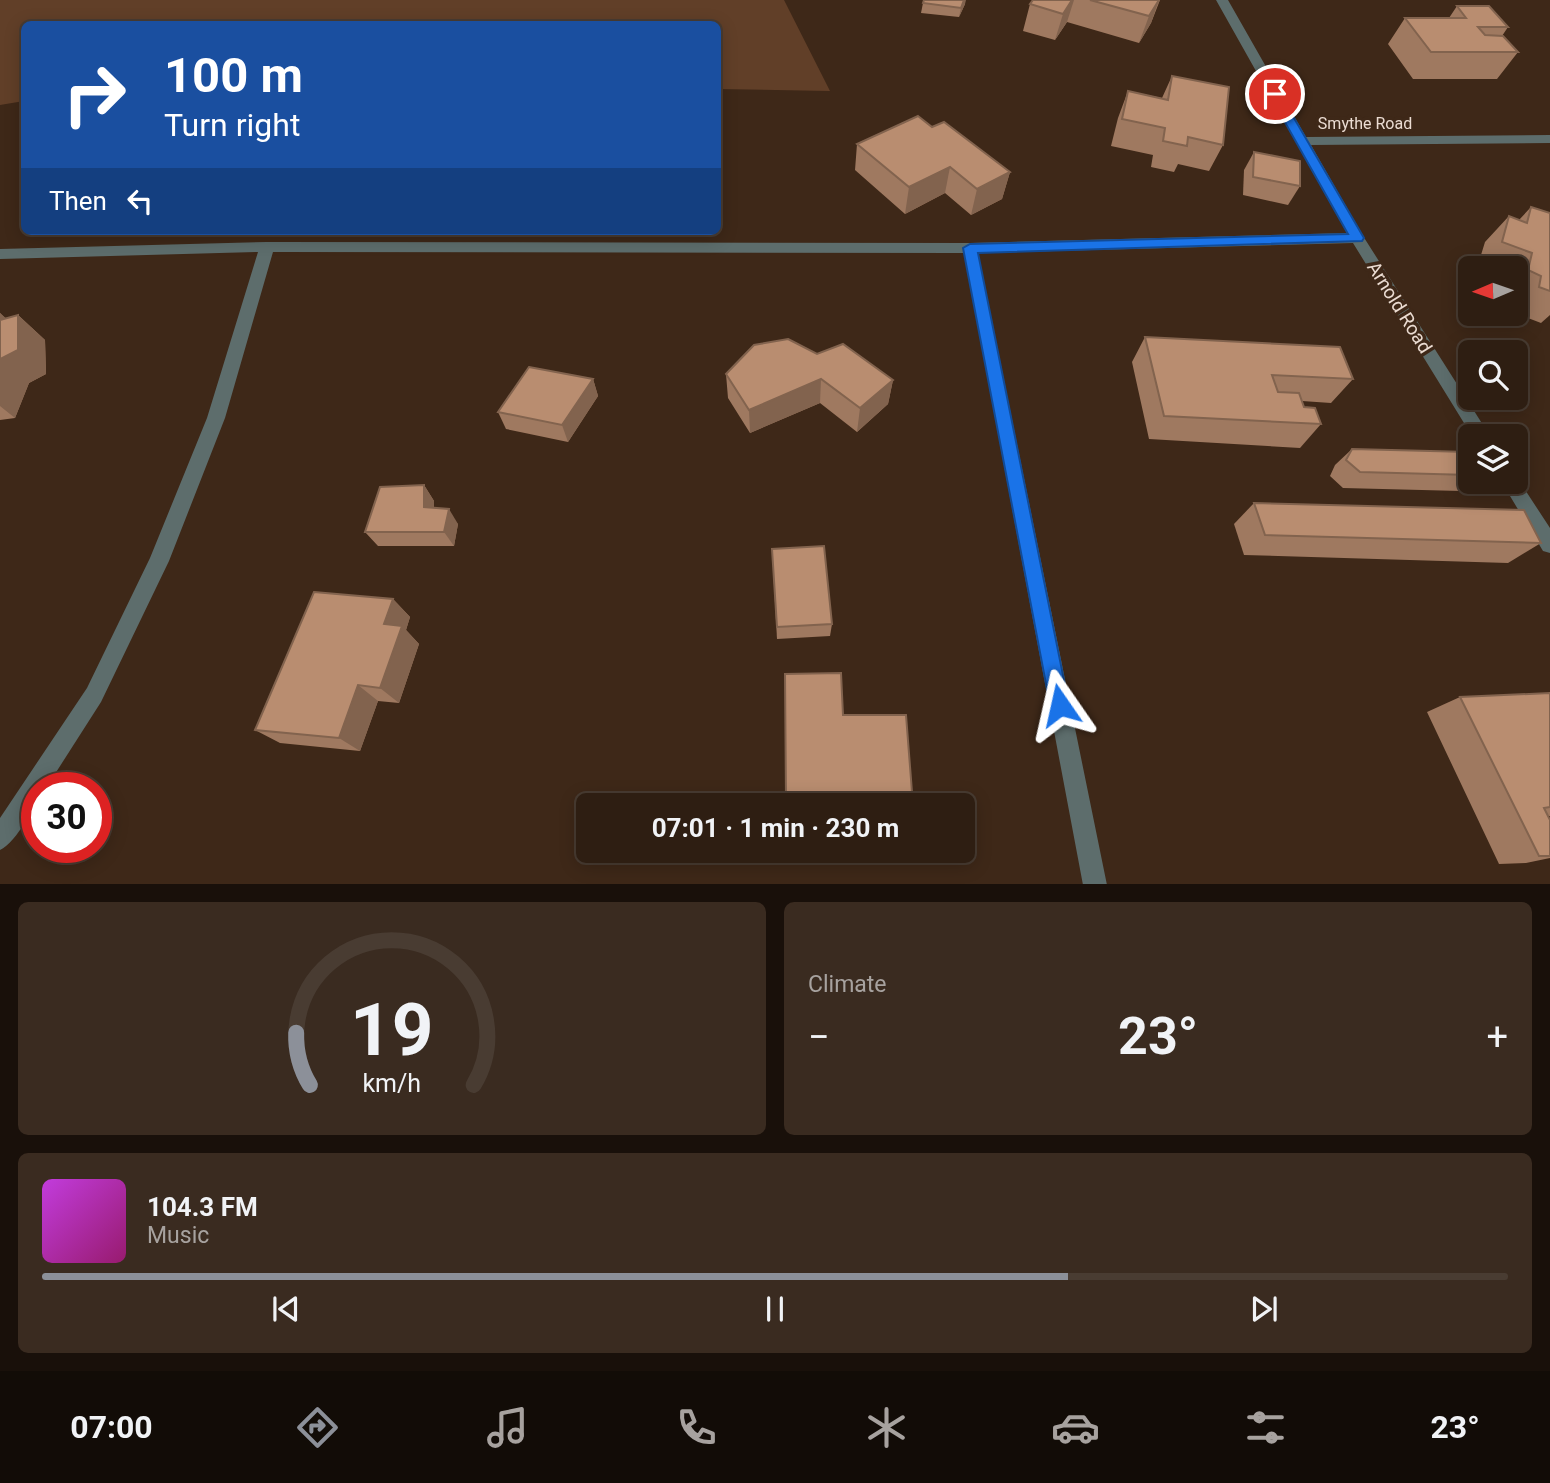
<!DOCTYPE html>
<meta charset="utf-8">
<style>
body{margin:0;font-family:Roboto,sans-serif;background:#3a2b20;color:#f1f3f6;height:100vh;display:flex;flex-direction:column;font-size:26px;white-space:nowrap}
*{box-sizing:border-box;margin:0}
p{font-size:23px;color:#a7a29f}
.icon{flex:none;width:38px;height:38px;fill:none;stroke:currentColor;stroke-width:2;stroke-linecap:round;stroke-linejoin:round}
.map{position:relative;height:884px;overflow:hidden}
.side{display:flex;flex-direction:column;gap:18px;padding:18px;background:#19100a;flex:1}
.side>*{flex:none}
.top-card{position:absolute;left:21px;top:21px;width:700px;height:214px;border-radius:10px;box-shadow:0 4px 18px #0003,0 0 0 2px #493c32;background:#1a4fa0;color:#fff;overflow:hidden}
.needle{width:46px;rotate:268deg}
.tools{position:absolute;left:1458px;top:256px;display:grid;gap:14px}
.tools a{display:grid;place-items:center;width:70px;height:70px;border-radius:10px;background:#2e1e12;box-shadow:0 4px 18px #0003,0 0 0 2px #493c32;font-size:35px}
.speed{position:absolute;left:21px;top:772px;display:flex;gap:14px;font-size:35px;font-weight:700;text-align:center}
.speed>*{display:grid;place-content:center;width:91px;height:91px;border-radius:50%;background:#2e1e12;box-shadow:0 4px 18px #0003,0 0 0 2px #493c32;line-height:1}
.speed .limit{border:10px solid #d22;background:#fff;color:#111}
.pin{position:absolute;display:grid;place-items:center;width:60px;height:60px;color:#fff;margin:-30px;border:4px solid #fff;border-radius:50%;box-shadow:0 2px 7px #0007}
.me{position:absolute;width:77px;margin:-38px;rotate:349deg;stroke-linejoin:round;filter:drop-shadow(0 0 5px #0008)}
.turn{display:flex;align-items:center;gap:24px;height:147px;padding:0 28px;font-size:32px}
.turn .icon{width:91px;height:91px;stroke-width:2.5}
.turn b{display:block;font-size:49px;line-height:60px}
.then{display:flex;align-items:center;height:66px;padding:0 28px;background:#0003;gap:14px;font-size:26px}
.big{font-size:52px;font-weight:700;line-height:1.1}
.side .card{flex:1;display:flex;flex-direction:column;justify-content:center;gap:10px;min-width:0;padding:0 24px;border-radius:10px;background:#3a2b20}
.side .dial{align-items:center;gap:0}
.dial svg{height:182px;overflow:visible;fill:none;stroke:#493c32;stroke-width:7;stroke-linecap:round;text-anchor:middle}
.dial text{fill:#f1f3f6;stroke:none}
.song{display:flex;align-items:center;gap:21px}
.cover{width:84px;height:84px;border-radius:10px;background:linear-gradient(135deg,hsl(290 70% 55%),hsl(320 70% 35%))}
.played{height:7px;border-radius:4px;background:linear-gradient(90deg,#8c9099 70%,#493c32 70%)}
.keys{display:flex;justify-content:space-around;direction:ltr}
.heat{display:flex;justify-content:space-between;align-items:center;font-size:38px;direction:ltr}
.side .tiles{flex:1;display:grid;gap:18px;grid-template-columns:1fr 1fr}
.card:last-child{grid-column:span 2}
.trip{position:absolute;left:576px;top:793px;width:399px;height:70px;border-radius:10px;background:#2e1e12;box-shadow:0 4px 18px #0003,0 0 0 2px #493c32;font-weight:700;line-height:70px;text-align:center}
.menu{display:flex;height:112px;justify-content:space-around;align-items:center;background:#120c07;color:#a7a29f}
.menu .icon{width:49px;height:49px}
.menu .current{color:#8c9099}
.menu b{font-size:32px;color:#f1f3f6}
.map>svg:first-child{display:block}
.green{fill:#613f28}
.lines{fill:none;stroke-linecap:round;stroke-linejoin:round}
.minor{fill:#5d6d6c;fill-rule:evenodd}
.wall{fill:#9f7960}
.shaded-wall{fill:#82634e}
.building{fill:#b98d70;stroke:#82634e;stroke-width:2}
.route{fill:#1a73e8;stroke:#114b97;stroke-width:2}
.labels{text-anchor:middle;stroke-width:7;stroke-linejoin:round;paint-order:stroke}
.far-street-label{font-size:16px;fill:#ebdcd2;stroke:#3e2818}
.street-label{font-size:19px;fill:#ebdcd2;stroke:#3e2818}
</style>
<div class="map">
<svg width="1550" height="885" viewBox="0 0 1550 885">
<rect width="100%" height="100%" fill="#3e2818"/>
<path class="green" d="M 0,0 L 784,0 L 830,91 L 718,89 L 718,24 L 24,24 L 24,101 L 0,105 Z"/>
<g class="lines">
<g class="minor">
<path d="M 1216,0 L 1228,0 L 1306,137 L 1550,135 L 1550,143 L 1311,145 L 1363,236 L 1490,436 L 1472,436 L 1353,243 L 978,253 L 1107,885 L 1083,885 L 964,253 L 273,252 L 225,418 L 169,561 L 101,702 L 46,788 L 37,788 C 37,805 17,842 0,850 L 0,818 L 87,688 L 150,558 L 207,418 L 258,252 L 0,259 L 0,249 L 267,242 L 970,243 L 1347,233 Z"/>
<path d="M 1516,476 L 1550,528 L 1550,553 L 1543,551 L 1501,481 L 1516,481 Z"/>
</g>
</g>
<g class="wall">
<path d="M 1033,0 L 1160,0 L 1151,23 L 1139,43 L 1067,22 L 1055,40 L 1023,31 L 1030,4 Z"/>
<path d="M 923,3 L 965,4 L 959,17 L 921,13 Z"/>
<path d="M 1457,6 L 1508,27 L 1502,36 L 1518,52 L 1497,79 L 1413,79 L 1388,44 L 1405,18 L 1449,18 Z"/>
<path d="M 1172,76 L 1223,145 L 1209,171 L 1178,164 L 1174,172 L 1151,167 L 1153,155 L 1111,146 L 1118,118 L 1128,91 L 1162,98 Z"/>
<path d="M 932,127 L 1010,172 L 1002,199 L 971,215 L 945,193 L 905,214 L 855,170 L 857,144 Z"/>
<path d="M 1254,152 L 1300,186 L 1288,205 L 1243,195 L 1244,170 Z"/>
<path d="M 1531,207 L 1550,213 L 1550,315 L 1541,323 L 1515,313 L 1516,268 L 1477,268 L 1485,242 L 1509,216 L 1519,220 Z"/>
<path d="M 0,313 L 6,319 L 18,315 L 45,340 L 46,374 L 29,383 L 15,418 L 0,420 Z"/>
<path d="M 1145,337 L 1353,379 L 1331,403 L 1302,401 L 1304,407 L 1321,424 L 1300,448 L 1149,439 L 1132,362 Z"/>
<path d="M 817,354 L 893,380 L 888,404 L 857,432 L 820,403 L 750,433 L 728,398 L 726,374 Z"/>
<path d="M 593,379 L 598,396 L 568,442 L 506,429 L 498,412 Z"/>
<path d="M 1352,449 L 1470,454 L 1470,481 L 1473,481 L 1461,491 L 1343,488 L 1330,476 L 1335,465 Z"/>
<path d="M 424,485 L 434,501 L 434,508 L 458,524 L 454,546 L 378,546 L 365,532 Z"/>
<path d="M 1254,503 L 1541,543 L 1508,563 L 1244,555 L 1234,524 Z"/>
<path d="M 772,549 L 832,624 L 830,636 L 777,639 Z"/>
<path d="M 393,599 L 410,617 L 406,630 L 419,644 L 399,703 L 378,701 L 360,751 L 280,743 L 255,730 Z"/>
<path d="M 785,674 L 843,715 L 913,805 L 785,805 Z"/>
<path d="M 1550,693 L 1550,816 L 1548,816 L 1550,820 L 1550,858 L 1526,863 L 1499,864 L 1427,712 L 1460,697 Z"/>
</g>
<g class="shaded-wall">
<path d="M 964,0 L 966,0 L 965,4 L 959,17 L 961,8 Z"/>
<path d="M 1072,0 L 1074,0 L 1067,22 L 1055,40 L 1063,14 Z"/>
<path d="M 1159,0 L 1151,23 L 1139,43 L 1149,16 Z"/>
<path d="M 950,167 L 945,193 L 905,214 L 909,187 Z"/>
<path d="M 1010,172 L 1002,199 L 971,215 L 977,189 Z"/>
<path d="M 0,313 L 18,329 L 18,315 L 45,340 L 46,374 L 29,383 L 15,418 L 0,406 Z"/>
<path d="M 593,379 L 598,396 L 568,442 L 562,425 Z"/>
<path d="M 821,379 L 820,403 L 750,433 L 749,410 Z"/>
<path d="M 893,380 L 888,404 L 857,432 L 860,408 Z"/>
<path d="M 424,485 L 434,501 L 434,522 L 424,507 Z"/>
<path d="M 449,509 L 458,524 L 454,546 L 444,532 Z"/>
<path d="M 393,599 L 410,617 L 406,630 L 419,644 L 399,703 L 380,688 L 384,624 Z"/>
<path d="M 358,685 L 378,701 L 360,751 L 339,738 Z"/>
</g>
<g class="building">
<path d="M 924,0 L 964,0 L 961,8 L 923,3 Z"/>
<path d="M 1033,0 L 1072,0 L 1063,14 L 1030,4 Z"/>
<path d="M 1090,0 L 1159,0 L 1149,16 Z"/>
<path d="M 1457,6 L 1489,6 L 1508,27 L 1478,27 L 1485,35 L 1503,36 L 1518,52 L 1431,52 L 1405,18 L 1466,18 Z"/>
<path d="M 1172,76 L 1229,87 L 1223,145 L 1188,137 L 1187,146 L 1163,141 L 1165,128 L 1122,119 L 1128,91 L 1168,100 Z"/>
<path d="M 918,116 L 932,127 L 944,122 L 1010,172 L 977,189 L 950,167 L 909,187 L 857,144 Z"/>
<path d="M 1254,152 L 1300,161 L 1300,186 L 1253,177 Z"/>
<path d="M 1531,207 L 1550,213 L 1550,291 L 1539,287 L 1541,276 L 1528,270 L 1532,253 L 1502,242 L 1509,216 L 1527,223 Z"/>
<path d="M 18,315 L 18,350 L 0,359 L 0,320 Z"/>
<path d="M 1145,337 L 1340,347 L 1353,379 L 1272,375 L 1278,392 L 1299,393 L 1304,407 L 1315,408 L 1321,424 L 1164,416 Z"/>
<path d="M 788,339 L 817,354 L 843,344 L 893,380 L 860,408 L 821,379 L 749,410 L 726,374 L 754,345 Z"/>
<path d="M 529,367 L 593,379 L 562,425 L 498,412 Z"/>
<path d="M 1352,449 L 1469,452 L 1470,454 L 1470,475 L 1360,472 L 1346,460 Z"/>
<path d="M 424,485 L 424,507 L 449,509 L 444,532 L 365,532 L 380,487 Z"/>
<path d="M 1254,503 L 1524,510 L 1541,543 L 1265,535 Z"/>
<path d="M 824,546 L 832,624 L 777,627 L 772,549 Z"/>
<path d="M 314,592 L 393,599 L 384,624 L 402,626 L 380,688 L 358,685 L 339,738 L 255,730 Z"/>
<path d="M 841,673 L 843,715 L 906,715 L 913,805 L 880,805 L 880,799 L 786,800 L 785,674 Z"/>
<path d="M 1550,693 L 1550,807 L 1544,808 L 1550,820 L 1550,856 L 1539,856 L 1460,697 Z"/>
</g>
<path class="route" d="M 1275,91 L 1280,94 L 1364,238 L 1362,241 L 978,253 L 1069,705 L 1067,711 L 1060,714 L 1053,711 L 1050,705 L 963,248 L 970,244 L 1348,234 L 1269,94 Z"/>
<g class="labels">
<g class="far-street-label">
<text x="1365" y="129">Smythe Road</text>
</g>
<g class="street-label">
<text transform="translate(1400 307) rotate(58)" y="7">Arnold Road</text>
</g>
</g>
</svg>
<div class="tools">
<a><svg class="needle" viewBox="-14 -14 28 28"><path d="M0-13l5 13h-10z" fill="#e53935"/><path d="M0 13l5-13h-10z" fill="#a7a29f"/></svg></a>
<a><svg class="icon" aria-label="search" viewBox="0 0 24 24"><circle cx="10" cy="10" r="6"/><path d="M15 15l6 6"/></svg></a>
<a><svg class="icon" aria-label="layers" viewBox="0 0 24 24"><path d="M12 4l9 5-9 5-9-5zM3 14l9 5 9-5"/></svg></a>
</div>
<div class="speed"><div class="limit">30</div></div>
<div class="pin" style="left:1275px;top:94px;background:#d93025"><svg class="icon" aria-label="arrive" viewBox="0 0 24 24"><path d="M6 21V4h12l-3 4 3 4H6"/></svg></div>
<svg class="me" style="left:1060px;top:705px" viewBox="-20 -20 40 40"><path d="M0-17L14 15 0 8-14 15z" fill="#1a73e8" stroke="#fff" stroke-width="4"/></svg>
<div class="trip">07:01 · 1 min · 230 m</div>
<div class="top-card">
<div class="turn"><svg class="icon" aria-label="right" viewBox="0 0 24 24"><path d="M7 20v-9h11M14 6l5 5-5 5"/></svg><div><b>100 m</b>Turn right</div></div>
<div class="then">Then<svg class="icon" aria-label="left" viewBox="0 0 24 24"><path d="M17 20v-9H6M10 6l-5 5 5 5"/></svg></div>
</div>
</div>
<section class="side">
<div class="tiles">
<div class="card dial"><svg viewBox="0 0 100 80">
<path d="M14 69A42 42 0 1 1 86 69"/>
<path d="M14 69A42 42 0 0 1 8 46" stroke="#8c9099"/>
<text x="50" y="56" font-size="32" font-weight="700">19</text>
<text x="50" y="72" font-size="11">km/h</text>
</svg></div>
<div class="card"><p>Climate</p>
<div class="heat"><a>−</a><b class="big">23°</b><a>+</a></div>
</div>
<div class="card">
<div class="song"><i class="cover"></i><div><b>104.3 FM</b><p>Music</p></div></div>
<div class="played"></div>
<div class="keys"><svg class="icon" aria-label="previous" viewBox="0 0 24 24"><path d="M18 5L8 12l10 7zM5 5v14"/></svg><svg class="icon" aria-label="pause" viewBox="0 0 24 24"><path d="M8 5v14M16 5v14"/></svg><svg class="icon" aria-label="next" viewBox="0 0 24 24"><path d="M6 5l10 7-10 7zM19 5v14"/></svg></div>
</div>
</div>
</section>
<nav class="menu">
<b>07:00</b>
<svg class="icon current" aria-label="directions" viewBox="0 0 24 24"><path d="M12 3l9 9-9 9-9-9zM9 14v-3h6M13 9l2 2-2 2"/></svg>
<svg class="icon" aria-label="music" viewBox="0 0 24 24"><path d="M9 18V5l10-2v13"/><circle cx="6" cy="18" r="3"/><circle cx="16" cy="16" r="3"/></svg>
<svg class="icon" aria-label="phone" viewBox="0 0 24 24"><path d="M5 4h4l2 5-3 2q2 4 5 5l2-3 5 2v4C11 20 4 13 5 4z"/></svg>
<svg class="icon" aria-label="climate" viewBox="0 0 24 24"><path d="M12 3v18M4 7l16 10M4 17L20 7"/></svg>
<svg class="icon" aria-label="car" viewBox="0 0 24 24"><path d="M5 17H2v-5l4-1 3-4h7l3 4 3 1v5h-3M9 17h6M6 11h13"/><circle cx="7" cy="17" r="2"/><circle cx="17" cy="17" r="2"/></svg>
<svg class="icon" aria-label="filters" viewBox="0 0 24 24"><path d="M4 7h16M4 17h16"/><circle cx="9" cy="7" r="2"/><circle cx="15" cy="17" r="2"/></svg>
<b>23°</b>
</nav>
